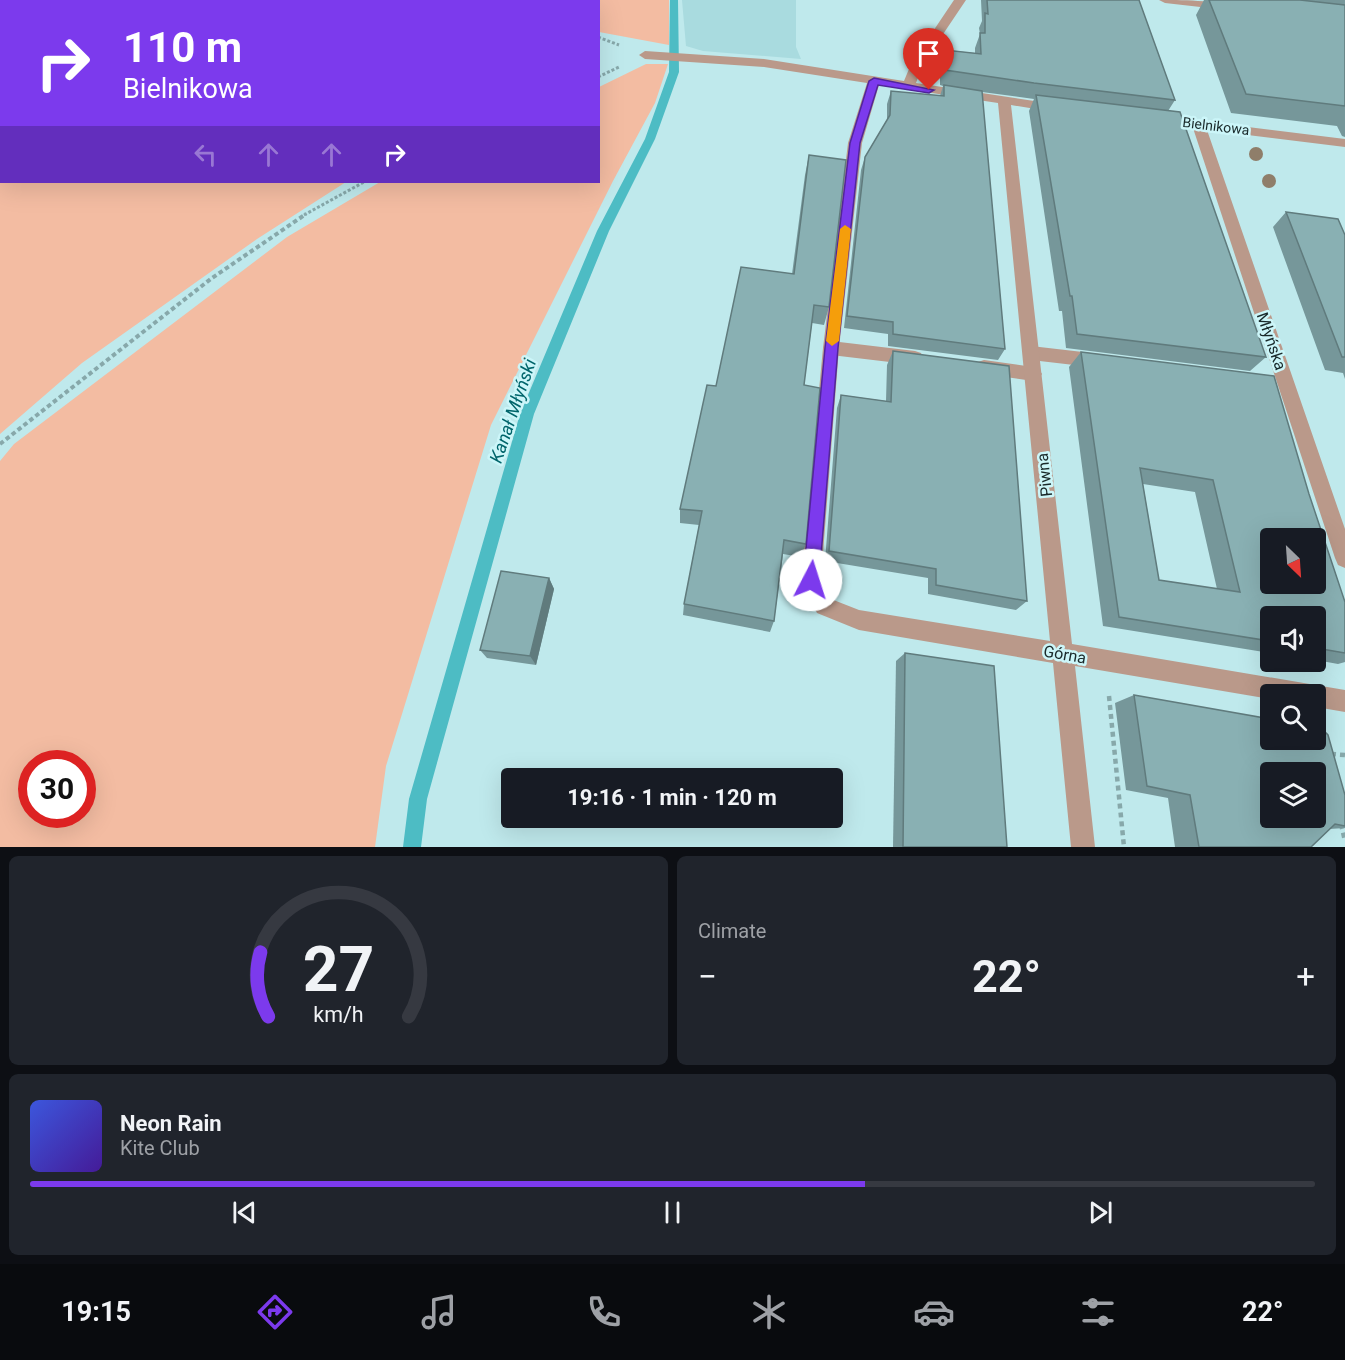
<!DOCTYPE html>
<meta charset="utf-8">
<style>
body{margin:0;font-family:Roboto,sans-serif;background:#20242c;color:#f1f3f6;height:100vh;display:flex;flex-direction:column;font-size:22px;white-space:nowrap}
*{box-sizing:border-box;margin:0}
p{font-size:20px;color:#9ea1a6}
.icon{flex:none;width:33px;height:33px;fill:none;stroke:currentColor;stroke-width:2;stroke-linecap:round;stroke-linejoin:round}
.map{position:relative;height:847px;overflow:hidden}
.details{display:flex;flex-direction:column;gap:9px;padding:9px;background:#0d0f14;flex:1}
.details>*{flex:none}
.top-card{position:absolute;left:0px;top:0px;width:600px;height:183px;box-shadow:0 6px 24px #0002;background:#7c3aed;color:#fff;overflow:hidden}
.needle{width:39px;rotate:155deg}
.buttons{position:absolute;left:1260px;top:528px;display:grid;gap:12px}
.buttons a{display:grid;place-items:center;width:66px;height:66px;border-radius:6px;background:#171b24;box-shadow:0 6px 24px #0002;font-size:30px}
.speed{position:absolute;left:18px;top:750px;display:flex;gap:12px;font-size:30px;font-weight:700;text-align:center}
.speed>*{display:grid;place-content:center;width:78px;height:78px;border-radius:50%;background:#171b24;box-shadow:0 6px 24px #0002;line-height:1}
.speed .limit{border:9px solid #d22;background:#fff;color:#111}
.pin{position:absolute;display:grid;place-items:center;width:51px;height:51px;color:#fff;margin:-62px -26px;border-radius:50% 50% 50% 0;rotate:-45deg;box-shadow:0 0 6px #0007}
.pin .icon{rotate:45deg}
.me{position:absolute;width:66px;margin:-33px;rotate:5deg;stroke-linejoin:round;filter:drop-shadow(0 0 4px #0008)}
.turn{display:flex;align-items:center;gap:21px;height:126px;padding:0 24px;font-size:27px}
.turn .icon{width:78px;height:78px;stroke-width:2.5}
.turn b{display:block;font-size:42px;line-height:51px}
.lanes{display:flex;align-items:center;height:57px;padding:0 24px;background:#0003;justify-content:center;gap:30px;direction:ltr}
.lanes .off{opacity:.35}
.big{font-size:45px;font-weight:700;line-height:1.1}
.details .widget{flex:1;display:flex;flex-direction:column;justify-content:center;gap:9px;min-width:0;padding:0 21px;border-radius:9px;background:#20242c}
.details .dial{align-items:center;gap:0}
.dial svg{height:156px;overflow:visible;fill:none;stroke:#363941;stroke-width:7;stroke-linecap:round;text-anchor:middle}
.dial text{fill:#f1f3f6;stroke:none}
.song{display:flex;align-items:center;gap:18px}
.cover{width:72px;height:72px;border-radius:9px;background:linear-gradient(135deg,hsl(230 70% 55%),hsl(260 70% 35%))}
.played{height:6px;border-radius:3px;background:linear-gradient(90deg,#7c3aed 65%,#363941 65%)}
.keys{display:flex;justify-content:space-around;direction:ltr}
.heat{display:flex;justify-content:space-between;align-items:center;font-size:33px;direction:ltr}
.details .tiles{flex:1;display:grid;gap:9px;grid-template-columns:1fr 1fr}
.widget:last-child{grid-column:span 2}
.trip{position:absolute;left:501px;top:768px;width:342px;height:60px;border-radius:6px;background:#171b24;box-shadow:0 6px 24px #0002;font-weight:700;line-height:60px;text-align:center}
.tabs{display:flex;height:96px;justify-content:space-around;align-items:center;background:#090b0e;color:#9ea1a6}
.tabs .icon{width:42px;height:42px}
.tabs .selected{color:#7c3aed}
.tabs b{font-size:27px;color:#f1f3f6}
.map>svg:first-child{display:block}
.built{fill:#a9dbdf}
.green{fill:#f3bca2;fill-rule:evenodd}
.lines{fill:none;stroke-linecap:round;stroke-linejoin:round}
.stream{fill:#4dbcc4;fill-rule:evenodd}
.path-far2{stroke:#87a8aa;stroke-width:3;stroke-dasharray:3 2;stroke-linecap:butt}
.path-far1{stroke:#87a8aa;stroke-width:4;stroke-dasharray:4.5 3;stroke-linecap:butt}
.path{stroke:#87a8aa;stroke-width:4.5;stroke-dasharray:5 4;stroke-linecap:butt}
.lane{fill:#ba998a;fill-rule:evenodd}
.street{fill:#ba998a;fill-rule:evenodd}
.tree{fill:#8f7e6a}
.wall{fill:#76979a;fill-rule:evenodd}
.shaded-wall{fill:#607b7d}
.building{fill:#89b0b3;stroke:#607b7d;stroke-width:1.5;fill-rule:evenodd}
.route{fill:#7c3aed;stroke:#51269a;stroke-width:1.5}
.slow{fill:#f59e0b}
.labels{text-anchor:middle;stroke-width:5;stroke-linejoin:round;paint-order:stroke}
.far-street-label{font-size:14px;fill:#19292a;stroke:#ccf6f9}
.street-label{font-size:16px;fill:#19292a;stroke:#ccf6f9}
.water-label{font-size:18px;font-style:italic;fill:#00656b;stroke:#ccf6f9}
</style>
<div class="map">
<svg width="1345" height="847" viewBox="0 0 1345 847">
<rect width="100%" height="100%" fill="#bfe9ec"/>
<path class="built" d="M 682,0 L 796,0 L 796,47 L 801,59 L 703,51 L 686,46 Z"/>
<g class="green">
<path d="M 0,0 L 412,0 L 2,2 L 1,136 Z"/>
<path d="M 487,0 L 669,0 L 669,45 L 599,32 L 598,2 Z"/>
<path d="M 646,64 L 668,64 L 655,103 L 613,181 L 491,425 L 386,766 L 375,847 L 0,847 L 0,461 L 14,444 L 287,237 L 380,182 L 598,182 L 599,87 ZM 32,764 L 82,764 L 82,814 L 32,814 Z"/>
<path d="M 0,149 L 2,182 L 346,182 L 257,239 L 82,363 L 0,434 Z"/>
</g>
<g class="lines">
<path class="stream" d="M 670,0 L 678,0 L 679,72 L 655,139 L 609,231 L 534,414 L 427,799 L 421,847 L 403,847 L 409,799 L 520,414 L 597,231 L 645,139 L 669,72 Z"/>
<g class="path-far2">
<path d="M 476,0 L 482,2"/>
<path d="M 598,37 L 619,45"/>
<path d="M 598,77 L 619,67"/>
<path d="M 304,215 L 364,182"/>
</g>
<path class="path-far1" d="M 0,444 L 212,278 L 306,214"/>
<g class="path">
<path d="M 1109,696 L 1124,847"/>
<path d="M 1331,754 L 1345,755"/>
<path d="M 1341,824 L 1345,841"/>
</g>
<g class="lane">
<path d="M 831,341 L 915,351 L 921,353 L 923,358 L 921,363 L 915,365 L 831,355 L 825,353 L 823,348 L 825,343 Z"/>
<path d="M 1031,346 L 1100,354 L 1106,356 L 1109,361 L 1106,366 L 1100,368 L 1031,360 L 1025,358 L 1023,353 L 1025,348 Z"/>
<path d="M 984,360 L 1033,367 L 1039,369 L 1042,374 L 1039,379 L 1033,381 L 984,374 L 978,372 L 975,367 L 978,362 Z"/>
</g>
<g class="street">
<path d="M 954,0 L 966,0 L 923,64 L 916,83 L 1054,104 L 1061,108 L 1054,112 L 1011,105 L 1072,644 L 1345,690 L 1345,712 L 1316,707 L 1316,694 L 1270,694 L 1270,699 L 1075,666 L 1095,847 L 1071,847 L 1053,663 L 859,630 L 817,613 L 801,580 L 823,348 L 848,143 L 867,83 L 764,67 L 645,59 L 639,55 L 645,51 L 764,59 L 904,81 L 911,64 ZM 879,85 L 998,103 L 1050,641 L 859,610 L 831,599 L 821,579 L 839,348 L 862,143 Z"/>
<path d="M 1159,0 C 1177,0 1220,0 1233,7 L 1227,10 L 1165,3 Z"/>
<path d="M 1159,116 L 1345,139 L 1345,147 L 1207,130 L 1345,529 L 1345,568 L 1338,565 L 1335,558 L 1193,128 L 1154,123 L 1152,120 Z"/>
</g>
</g>
<g class="tree">
<circle cx="1256" cy="154" r="7"/>
<circle cx="1269" cy="181" r="7"/>
</g>
<g class="wall">
<path d="M 981,0 L 1139,0 L 1175,100 L 1168,111 L 1266,357 L 1250,371 L 1066,348 L 1062,311 L 1059,311 L 1029,111 L 1034,99 L 982,92 L 1005,349 L 998,360 L 888,346 L 888,334 L 844,328 L 861,170 L 865,157 L 887,121 L 887,104 L 891,91 L 940,96 L 943,86 L 940,85 L 940,65 L 945,50 L 975,53 L 975,48 L 980,34 L 979,28 L 982,21 Z"/>
<path d="M 1204,0 L 1345,0 L 1345,137 L 1342,136 L 1337,126 L 1231,113 L 1196,15 Z"/>
<path d="M 809,155 L 829,307 L 824,325 L 812,323 L 804,385 L 806,544 L 801,557 L 783,554 L 774,621 L 770,632 L 683,615 L 684,604 L 699,525 L 680,523 L 680,509 L 792,274 L 805,175 Z"/>
<path d="M 1286,212 L 1345,235 L 1345,379 L 1343,373 L 1325,370 L 1273,227 Z"/>
<path d="M 893,351 L 1027,601 L 1016,610 L 928,594 L 928,578 L 825,561 L 837,408 L 841,395 L 886,401 L 887,365 Z"/>
<path d="M 1081,352 L 1309,494 L 1345,602 L 1345,662 L 1338,664 L 1316,660 L 1316,616 L 1270,616 L 1270,653 L 1103,626 L 1069,367 ZM 1143,484 L 1195,492 L 1217,589 L 1159,580 Z"/>
<path d="M 549,578 L 554,589 L 536,665 L 487,658 L 480,650 Z"/>
<path d="M 905,653 L 1007,847 L 893,847 L 896,661 Z"/>
<path d="M 1134,695 L 1345,795 L 1345,828 L 1329,829 L 1311,847 L 1175,847 L 1168,798 L 1126,790 L 1115,703 Z"/>
</g>
<path class="shaded-wall" d="M 549,578 L 554,589 L 536,665 L 530,656 Z"/>
<g class="building">
<path d="M 987,0 L 1139,0 L 1175,100 L 1034,83 L 945,70 L 945,50 L 981,54 L 980,33 L 985,33 L 985,13 L 988,14 Z"/>
<path d="M 1209,0 L 1300,0 L 1345,5 L 1345,106 L 1246,94 Z"/>
<path d="M 944,85 L 982,91 L 1005,349 L 893,334 L 893,322 L 847,316 L 865,157 L 890,115 L 891,91 L 944,96 Z"/>
<path d="M 1036,95 L 1180,112 L 1266,357 L 1077,334 L 1072,296 L 1070,296 Z"/>
<path d="M 809,155 L 846,160 L 829,307 L 814,305 L 804,385 L 820,388 L 806,544 L 784,540 L 774,621 L 684,604 L 702,511 L 680,509 L 707,385 L 716,386 L 741,267 L 794,274 Z"/>
<path d="M 1286,212 L 1338,219 L 1345,235 L 1345,357 L 1342,357 Z"/>
<path d="M 893,351 L 1009,366 L 1027,601 L 936,585 L 936,569 L 829,551 L 841,395 L 891,402 Z"/>
<path d="M 1081,352 L 1274,376 L 1309,494 L 1345,602 L 1345,653 L 1316,648 L 1316,616 L 1270,616 L 1270,641 L 1119,617 ZM 1140,468 L 1213,480 L 1240,592 L 1159,580 ZM 1270,538 L 1316,538 L 1316,584 L 1270,584 Z"/>
<path d="M 501,571 L 549,578 L 530,656 L 480,650 Z"/>
<path d="M 905,653 L 994,666 L 1007,847 L 903,847 Z"/>
<path d="M 1134,695 L 1270,719 L 1270,740 L 1316,740 L 1316,726 L 1320,727 L 1328,735 L 1345,795 L 1345,826 L 1335,824 L 1311,847 L 1199,847 L 1190,795 L 1147,786 ZM 1270,772 L 1316,772 L 1316,818 L 1270,818 Z"/>
</g>
<path class="route" d="M 874,78 L 934,90 L 929,93 L 878,85 L 860,143 L 838,348 L 819,580 L 817,585 L 811,587 L 806,585 L 803,580 L 825,348 L 850,143 L 869,81 Z"/>
<path class="slow" d="M 845,225 L 851,229 L 839,341 L 832,346 L 826,341 L 840,229 Z"/>
<g class="labels">
<g class="far-street-label">
<text transform="translate(1216 126) rotate(7)" y="5">Bielnikowa</text>
</g>
<g class="street-label">
<text transform="translate(1272 341) rotate(71)" y="6">Młyńska</text>
<text transform="translate(1044 475) rotate(-96)" y="6">Piwna</text>
<text transform="translate(1065 654) rotate(10)" y="6">Górna</text>
</g>
<g class="water-label">
<text transform="translate(513 411) rotate(-71)" y="6">Kanał Młyński</text>
</g>
</g>
</svg>
<div class="buttons">
<a><svg class="needle" viewBox="-14 -14 28 28"><path d="M0-13l5 13h-10z" fill="#e53935"/><path d="M0 13l5-13h-10z" fill="#9ea1a6"/></svg></a>
<a><svg class="icon" aria-label="sound" viewBox="0 0 24 24"><path d="M4 9h4l5-4v14l-5-4H4zM17 9q2 3 0 6"/></svg></a>
<a><svg class="icon" aria-label="search" viewBox="0 0 24 24"><circle cx="10" cy="10" r="6"/><path d="M15 15l6 6"/></svg></a>
<a><svg class="icon" aria-label="layers" viewBox="0 0 24 24"><path d="M12 4l9 5-9 5-9-5zM3 14l9 5 9-5"/></svg></a>
</div>
<div class="speed"><div class="limit">30</div></div>
<div class="pin" style="left:929px;top:90px;background:#d93025"><svg class="icon" aria-label="arrive" viewBox="0 0 24 24"><path d="M6 21V4h12l-3 4 3 4H6"/></svg></div>
<svg class="me" style="left:811px;top:580px" viewBox="-20 -20 40 40"><circle r="19" fill="#fff"/><path d="M0-13L10 11 0 6-10 11z" fill="#7c3aed"/></svg>
<div class="trip">19:16 · 1 min · 120 m</div>
<div class="top-card">
<div class="turn"><svg class="icon" aria-label="right" viewBox="0 0 24 24"><path d="M7 20v-9h11M14 6l5 5-5 5"/></svg><div><b>110 m</b>Bielnikowa</div></div>
<div class="lanes"><svg class="icon off" aria-label="left" viewBox="0 0 24 24"><path d="M17 20v-9H6M10 6l-5 5 5 5"/></svg><svg class="icon off" aria-label="ahead" viewBox="0 0 24 24"><path d="M12 20V5M6 11l6-6 6 6"/></svg><svg class="icon off" aria-label="ahead" viewBox="0 0 24 24"><path d="M12 20V5M6 11l6-6 6 6"/></svg><svg class="icon" aria-label="right" viewBox="0 0 24 24"><path d="M7 20v-9h11M14 6l5 5-5 5"/></svg></div>
</div>
</div>
<section class="details">
<div class="tiles">
<div class="widget dial"><svg viewBox="0 0 100 80">
<path d="M14 69A42 42 0 1 1 86 69"/>
<path d="M14 69A42 42 0 0 1 10 36" stroke="#7c3aed"/>
<text x="50" y="56" font-size="32" font-weight="700">27</text>
<text x="50" y="72" font-size="11">km/h</text>
</svg></div>
<div class="widget"><p>Climate</p>
<div class="heat"><a>−</a><b class="big">22°</b><a>+</a></div>
</div>
<div class="widget">
<div class="song"><i class="cover"></i><div><b>Neon Rain</b><p>Kite Club</p></div></div>
<div class="played"></div>
<div class="keys"><svg class="icon" aria-label="previous" viewBox="0 0 24 24"><path d="M18 5L8 12l10 7zM5 5v14"/></svg><svg class="icon" aria-label="pause" viewBox="0 0 24 24"><path d="M8 5v14M16 5v14"/></svg><svg class="icon" aria-label="next" viewBox="0 0 24 24"><path d="M6 5l10 7-10 7zM19 5v14"/></svg></div>
</div>
</div>
</section>
<nav class="tabs">
<b>19:15</b>
<svg class="icon selected" aria-label="directions" viewBox="0 0 24 24"><path d="M12 3l9 9-9 9-9-9zM9 14v-3h6M13 9l2 2-2 2"/></svg>
<svg class="icon" aria-label="music" viewBox="0 0 24 24"><path d="M9 18V5l10-2v13"/><circle cx="6" cy="18" r="3"/><circle cx="16" cy="16" r="3"/></svg>
<svg class="icon" aria-label="phone" viewBox="0 0 24 24"><path d="M5 4h4l2 5-3 2q2 4 5 5l2-3 5 2v4C11 20 4 13 5 4z"/></svg>
<svg class="icon" aria-label="climate" viewBox="0 0 24 24"><path d="M12 3v18M4 7l16 10M4 17L20 7"/></svg>
<svg class="icon" aria-label="car" viewBox="0 0 24 24"><path d="M5 17H2v-5l4-1 3-4h7l3 4 3 1v5h-3M9 17h6M6 11h13"/><circle cx="7" cy="17" r="2"/><circle cx="17" cy="17" r="2"/></svg>
<svg class="icon" aria-label="filters" viewBox="0 0 24 24"><path d="M4 7h16M4 17h16"/><circle cx="9" cy="7" r="2"/><circle cx="15" cy="17" r="2"/></svg>
<b>22°</b>
</nav>
